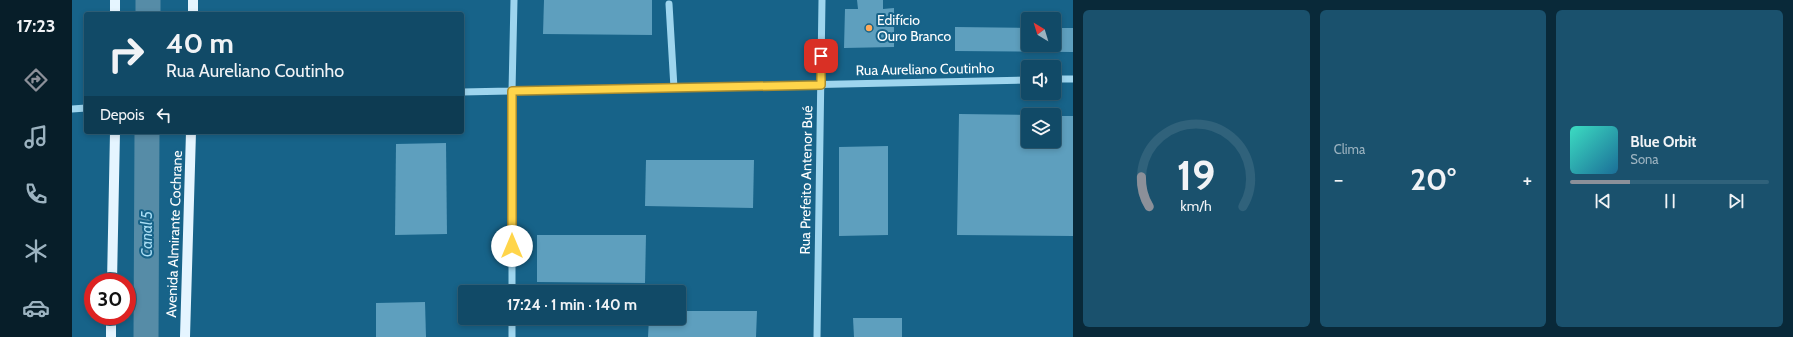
<!DOCTYPE html>
<html lang="pt">
<meta charset="utf-8">
<style>
body{margin:0;font-family:Cabin,sans-serif;background:#1a516d;color:#f1f3f6;height:100vh;display:flex;flex-direction:column;font-size:15px;white-space:nowrap}
*{box-sizing:border-box;margin:0}
p{font-size:13px;color:#9cb3c0}
.icon{flex:none;width:22px;height:22px;fill:none;stroke:currentColor;stroke-width:2;stroke-linecap:round;stroke-linejoin:round}
.map{position:relative;flex:1;overflow:hidden}
.details{display:flex;flex-direction:column;gap:10px;padding:10px;background:#092939;width:720px}
.details>*{flex:none}
.banner{position:absolute;left:12px;top:12px;width:380px;height:122px;border-radius:4px;box-shadow:0 2px 6px #0003,0 0 0 1px #30627b;background:#114a67;color:#f1f3f6;overflow:hidden}
.needle{width:26px;rotate:322deg}
.buttons{position:absolute;left:949px;top:12px;display:grid;gap:8px}
.buttons a{display:grid;place-items:center;width:40px;height:40px;border-radius:4px;background:#114a67;box-shadow:0 2px 6px #0003,0 0 0 1px #30627b;font-size:20px}
.speed{position:absolute;left:12px;top:273px;display:flex;gap:8px;font-size:20px;font-weight:700;text-align:center}
.speed>*{display:grid;place-content:center;width:52px;height:52px;border-radius:50%;background:#114a67;box-shadow:0 2px 6px #0003,0 0 0 1px #30627b;line-height:1}
.speed .limit{border:6px solid #d22;background:#fff;color:#111}
.pin{position:absolute;display:grid;place-items:center;width:34px;height:34px;color:#fff;margin:-17px;border-radius:8px;box-shadow:0 2px 6px #0006}
.me{position:absolute;width:44px;margin:-22px;rotate:0deg;stroke-linejoin:round;filter:drop-shadow(0 0 3px #0008)}
.turn{display:flex;align-items:center;gap:14px;height:84px;padding:0 16px;font-size:18px}
.turn .icon{width:52px;height:52px;stroke-width:2.5}
.turn b{display:block;font-size:28px;line-height:34px}
.then{display:flex;align-items:center;height:38px;padding:0 16px;background:#0003;gap:8px;font-size:15px}
.big{font-size:30px;font-weight:700;line-height:1.1}
.details .widget{flex:1;display:flex;flex-direction:column;justify-content:center;gap:6px;min-width:0;padding:0 14px;border-radius:6px;background:#1a516d}
.details .dial{align-items:center;gap:0}
.dial svg{height:104px;overflow:visible;fill:none;stroke:#30627b;stroke-width:7;stroke-linecap:round;text-anchor:middle}
.dial text{fill:#f1f3f6;stroke:none}
.song{display:flex;align-items:center;gap:12px}
.cover{width:48px;height:48px;border-radius:6px;background:linear-gradient(135deg,hsl(170 70% 55%),hsl(200 70% 35%))}
.played{height:4px;border-radius:2px;background:linear-gradient(90deg,#8c9099 30%,#30627b 30%)}
.keys{display:flex;justify-content:space-around;direction:ltr}
.heat{display:flex;justify-content:space-between;align-items:center;font-size:22px;direction:ltr}
.details .tiles{flex:1;display:grid;gap:10px;grid-template-columns:repeat(3,1fr)}
.trip{position:absolute;left:386px;top:285px;width:228px;height:40px;border-radius:4px;background:#114a67;box-shadow:0 2px 6px #0003,0 0 0 1px #30627b;font-weight:700;line-height:40px;text-align:center}
main{display:flex;flex:1;min-height:0}
.tabs{display:flex;flex-direction:column;width:72px;justify-content:space-around;align-items:center;background:#071e29;color:#9cb3c0}
.tabs .icon{width:28px;height:28px}
.tabs .selected{color:#8c9099}
.tabs b{font-size:18px;color:#f1f3f6}
.map>svg:first-child{display:block}
.lines{fill:none;stroke-linecap:round;stroke-linejoin:round}
.canal{stroke:#568ca7;stroke-width:25}
.building{fill:#5e9fbe}
.minor{stroke:#9ed5ee;stroke-width:7}
.major{stroke:#e5f5ff;stroke-width:10}
.route-casing{stroke:#a68a30;stroke-width:10}
.route{stroke:#ffd54a;stroke-width:7}
.poi-dot{fill:#ffaa5b;stroke:#176389;stroke-width:1.5}
.labels{text-anchor:middle;stroke-width:4;stroke-linejoin:round;paint-order:stroke}
.poi-label{font-size:14px;fill:#fff;stroke:#176389;text-anchor:start}
.street-label{font-size:14px;fill:#fff;stroke:#176389}
.water-label{font-size:15px;font-style:italic;fill:#aadef5;stroke:#176389}
</style>
<main>
<nav class="tabs">
<b>17:23</b>
<svg class="icon selected" aria-label="directions" viewBox="0 0 24 24"><path d="M12 3l9 9-9 9-9-9zM9 14v-3h6M13 9l2 2-2 2"/></svg>
<svg class="icon" aria-label="music" viewBox="0 0 24 24"><path d="M9 18V5l10-2v13"/><circle cx="6" cy="18" r="3"/><circle cx="16" cy="16" r="3"/></svg>
<svg class="icon" aria-label="phone" viewBox="0 0 24 24"><path d="M5 4h4l2 5-3 2q2 4 5 5l2-3 5 2v4C11 20 4 13 5 4z"/></svg>
<svg class="icon" aria-label="climate" viewBox="0 0 24 24"><path d="M12 3v18M4 7l16 10M4 17L20 7"/></svg>
<svg class="icon" aria-label="car" viewBox="0 0 24 24"><path d="M5 17H2v-5l4-1 3-4h7l3 4 3 1v5h-3M9 17h6M6 11h13"/><circle cx="7" cy="17" r="2"/><circle cx="17" cy="17" r="2"/></svg>
</nav>
<div class="map">
<svg width="1001" height="337" viewBox="0 0 1001 337">
<rect width="100%" height="100%" fill="#176389"/>
<g class="lines">
<g class="canal">
<path d="M 76,14 L 76,0"/>
<path d="M 74,337 L 75,132"/>
</g>
</g>
<g class="building">
<path d="M 472,0 L 580,0 L 580,35 L 471,34 Z"/>
<path d="M 785,0 L 811,0 L 811,9 L 822,8 L 822,47 L 772,48 L 773,9 L 786,9 Z"/>
<path d="M 883,27 L 956,28 L 956,45 L 982,45 L 982,28 L 1001,28 L 1001,52 L 883,51 Z"/>
<path d="M 887,114 L 956,115 L 956,141 L 982,141 L 982,116 L 1001,116 L 1001,236 L 885,235 Z"/>
<path d="M 374,143 L 375,234 L 323,235 L 324,144 Z"/>
<path d="M 816,146 L 816,235 L 767,236 L 767,147 Z"/>
<path d="M 574,160 L 682,160 L 681,208 L 573,206 Z"/>
<path d="M 465,235 L 574,235 L 573,283 L 465,282 Z"/>
<path d="M 353,302 L 354,337 L 304,337 L 304,303 Z"/>
<path d="M 607,311 L 685,311 L 684,337 L 576,337 L 577,318 L 607,318 Z"/>
<path d="M 781,318 L 830,318 L 830,337 L 782,337 Z"/>
</g>
<g class="lines">
<g class="minor">
<path d="M 597,4 L 602,88"/>
<path d="M 982,79 L 1001,79"/>
<path d="M 390,92 L 956,80"/>
<path d="M 0,109 L 14,108"/>
<path d="M 440,292 L 440,91 L 442,0"/>
<path d="M 440,318 L 440,337"/>
<path d="M 745,337 L 750,0"/>
</g>
<g class="major">
<path d="M 43,0 L 43,14"/>
<path d="M 121,0 L 121,14"/>
<path d="M 40,282 L 43,132"/>
<path d="M 39,337 L 39,316"/>
<path d="M 113,337 L 119,132"/>
</g>
</g>
<g class="lines">
<defs>
<path id="route" d="M 440,246 L 440,91 L 749,85 L 749,56"/>
</defs>
<use href="#route" class="route-casing"/>
<use href="#route" class="route"/>
</g>
<circle class="poi-dot" cx="797" cy="28" r="4"/>
<g class="labels">
<g class="poi-label">
<text x="805" y="25">Edifício<tspan x="805" dy="16">Ouro Branco</tspan></text>
</g>
<g class="street-label">
<text transform="translate(853 69) rotate(-1)" y="5">Rua Aureliano Coutinho</text>
<text transform="translate(734 180) rotate(-89)" y="5">Rua Prefeito Antenor Bué</text>
<text transform="translate(102 234) rotate(-88)" y="5">Avenida Almirante Cochrane</text>
</g>
<g class="water-label">
<text transform="translate(75 234) rotate(-90)" y="5">Canal 5</text>
</g>
</g>
</svg>
<div class="buttons">
<a><svg class="needle" viewBox="-14 -14 28 28"><path d="M0-13l5 13h-10z" fill="#e53935"/><path d="M0 13l5-13h-10z" fill="#9cb3c0"/></svg></a>
<a><svg class="icon" aria-label="sound" viewBox="0 0 24 24"><path d="M4 9h4l5-4v14l-5-4H4zM17 9q2 3 0 6"/></svg></a>
<a><svg class="icon" aria-label="layers" viewBox="0 0 24 24"><path d="M12 4l9 5-9 5-9-5zM3 14l9 5 9-5"/></svg></a>
</div>
<div class="speed"><div class="limit">30</div></div>
<div class="pin" style="left:749px;top:56px;background:#d93025"><svg class="icon" aria-label="arrive" viewBox="0 0 24 24"><path d="M6 21V4h12l-3 4 3 4H6"/></svg></div>
<svg class="me" style="left:440px;top:246px" viewBox="-20 -20 40 40"><circle r="19" fill="#fff"/><path d="M0-13L10 11 0 6-10 11z" fill="#ffd54a"/></svg>
<div class="trip">17:24 · 1 min · 140 m</div>
<div class="banner">
<div class="turn"><svg class="icon" aria-label="right" viewBox="0 0 24 24"><path d="M7 20v-9h11M14 6l5 5-5 5"/></svg><div><b>40 m</b>Rua Aureliano Coutinho</div></div>
<div class="then">Depois<svg class="icon" aria-label="left" viewBox="0 0 24 24"><path d="M17 20v-9H6M10 6l-5 5 5 5"/></svg></div>
</div>
</div>
<section class="details">
<div class="tiles">
<div class="widget dial"><svg viewBox="0 0 100 80">
<path d="M14 69A42 42 0 1 1 86 69"/>
<path d="M14 69A42 42 0 0 1 8 46" stroke="#8c9099"/>
<text x="50" y="56" font-size="32" font-weight="700">19</text>
<text x="50" y="72" font-size="11">km/h</text>
</svg></div>
<div class="widget"><p>Clima</p>
<div class="heat"><a>−</a><b class="big">20°</b><a>+</a></div>
</div>
<div class="widget">
<div class="song"><i class="cover"></i><div><b>Blue Orbit</b><p>Sona</p></div></div>
<div class="played"></div>
<div class="keys"><svg class="icon" aria-label="previous" viewBox="0 0 24 24"><path d="M18 5L8 12l10 7zM5 5v14"/></svg><svg class="icon" aria-label="pause" viewBox="0 0 24 24"><path d="M8 5v14M16 5v14"/></svg><svg class="icon" aria-label="next" viewBox="0 0 24 24"><path d="M6 5l10 7-10 7zM19 5v14"/></svg></div>
</div>
</div>
</section>
</main>
